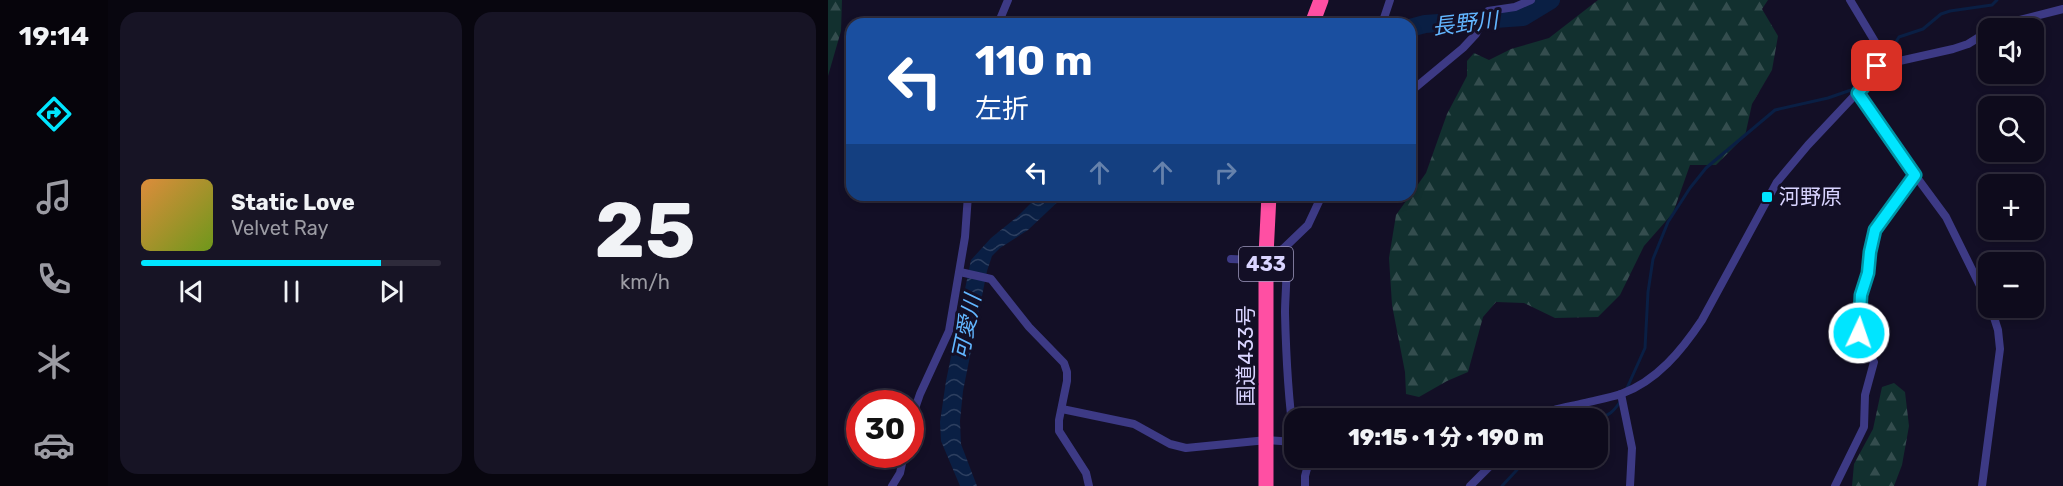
<!DOCTYPE html>
<html lang="ja">
<meta charset="utf-8">
<style>
body{margin:0;font-family:Rubik,"Noto Sans JP",sans-serif;background:#171425;color:#f1f3f6;height:100vh;display:flex;flex-direction:column;font-size:22px;white-space:nowrap}
*{box-sizing:border-box;margin:0}
p{font-size:20px;color:#9b9ba3}
.icon{flex:none;width:33px;height:33px;fill:none;stroke:currentColor;stroke-width:2;stroke-linecap:round;stroke-linejoin:round}
.map{position:relative;flex:1;overflow:hidden}
.details{display:flex;flex-direction:column;gap:12px;padding:12px;background:#08060f;width:720px}
.details>*{flex:none}
.hud{position:absolute;left:18px;top:18px;width:570px;height:183px;border-radius:18px;box-shadow:0 3px 9px #0003,0 0 0 2px #2e2b3b;background:#1a4fa0;color:#fff;overflow:hidden}
.tools{position:absolute;left:1150px;top:18px;display:grid;gap:12px}
.tools a{display:grid;place-items:center;width:66px;height:66px;border-radius:12px;background:#0e0b1c;box-shadow:0 3px 9px #0003,0 0 0 2px #2e2b3b;font-size:30px}
.speed{position:absolute;left:18px;top:390px;display:flex;gap:12px;font-size:30px;font-weight:700;text-align:center}
.speed>*{display:grid;place-content:center;width:78px;height:78px;border-radius:50%;background:#0e0b1c;box-shadow:0 3px 9px #0003,0 0 0 2px #2e2b3b;line-height:1}
.speed .limit{border:9px solid #d22;background:#fff;color:#111}
.pin{position:absolute;display:grid;place-items:center;width:51px;height:51px;color:#fff;margin:-26px;border-radius:12px;box-shadow:0 3px 9px #0006}
.me{position:absolute;width:66px;margin:-33px;rotate:3deg;stroke-linejoin:round;filter:drop-shadow(0 0 4px #0008)}
.turn{display:flex;align-items:center;gap:21px;height:126px;padding:0 30px;font-size:27px}
.turn .icon{width:78px;height:78px;stroke-width:2.5}
.turn b{display:block;font-size:42px;line-height:51px}
.lanes{display:flex;align-items:center;height:57px;padding:0 30px;background:#0003;justify-content:center;gap:30px;direction:ltr}
.lanes .off{opacity:.35}
.details .tile{flex:1;display:flex;flex-direction:column;justify-content:center;gap:9px;min-width:0;padding:0 21px;border-radius:18px;background:#171425}
.details .dial{align-items:center;gap:0}
.dial b{font-size:78px;line-height:1}
.song{display:flex;align-items:center;gap:18px}
.cover{width:72px;height:72px;border-radius:9px;background:linear-gradient(135deg,hsl(30 70% 55%),hsl(80 70% 35%))}
.played{height:6px;border-radius:3px;background:linear-gradient(90deg,#00e5ff 80%,#2e2b3b 80%)}
.keys{display:flex;justify-content:space-around;direction:ltr}
.details .tiles{flex:1;display:grid;gap:12px;grid-template-columns:repeat(2,1fr)}
.trip{position:absolute;left:456px;top:408px;width:324px;height:60px;border-radius:18px;background:#0e0b1c;box-shadow:0 3px 9px #0003,0 0 0 2px #2e2b3b;font-weight:800;line-height:60px;text-align:center}
main{display:flex;flex:1;min-height:0}
.dock{display:flex;flex-direction:column;width:108px;justify-content:space-around;align-items:center;background:#06040b;color:#9b9ba3}
.dock .icon{width:42px;height:42px}
.dock .on{color:#00e5ff}
.dock b{font-size:27px;color:#f1f3f6}
.map>svg:first-child{display:block}
.forest{fill:url(#forest-firs)}
.water{fill:url(#water-waves)}
.lines{fill:none;stroke-linecap:round;stroke-linejoin:round}
.stream{stroke:#0a1f44;stroke-width:3}
.river{stroke:#0a1f44;stroke-width:18}
.street{stroke:#3d3a85;stroke-width:8}
.highway{stroke:#ff4fa3;stroke-width:15}
.route-casing{stroke:#0095a6;stroke-width:15}
.route{stroke:#00e5ff;stroke-width:10}
.poi-dot{fill:#00e5ff;stroke:#130f26;stroke-width:2}
.labels{text-anchor:middle;stroke-width:6;stroke-linejoin:round;paint-order:stroke}
.shield{fill:#130f26;stroke:#9e99be;stroke-width:1.5}
.shield-label{font-size:20px;font-weight:bold;fill:#d9d4ff}
.poi-label{font-size:21px;fill:#d9d4ff;stroke:#130f26;text-anchor:start}
.street-label{font-size:21px;fill:#d9d4ff;stroke:#130f26}
.water-label{font-size:22px;font-style:italic;fill:#62b6ff;stroke:#130f26}
</style>
<main>
<nav class="dock">
<b>19:14</b>
<svg class="icon on" aria-label="directions" viewBox="0 0 24 24"><path d="M12 3l9 9-9 9-9-9zM9 14v-3h6M13 9l2 2-2 2"/></svg>
<svg class="icon" aria-label="music" viewBox="0 0 24 24"><path d="M9 18V5l10-2v13"/><circle cx="6" cy="18" r="3"/><circle cx="16" cy="16" r="3"/></svg>
<svg class="icon" aria-label="phone" viewBox="0 0 24 24"><path d="M5 4h4l2 5-3 2q2 4 5 5l2-3 5 2v4C11 20 4 13 5 4z"/></svg>
<svg class="icon" aria-label="climate" viewBox="0 0 24 24"><path d="M12 3v18M4 7l16 10M4 17L20 7"/></svg>
<svg class="icon" aria-label="car" viewBox="0 0 24 24"><path d="M5 17H2v-5l4-1 3-4h7l3 4 3 1v5h-3M9 17h6M6 11h13"/><circle cx="7" cy="17" r="2"/><circle cx="17" cy="17" r="2"/></svg>
</nav>
<section class="details">
<div class="tiles">
<div class="tile">
<div class="song"><i class="cover"></i><div><b>Static Love</b><p>Velvet Ray</p></div></div>
<div class="played"></div>
<div class="keys"><svg class="icon" aria-label="previous" viewBox="0 0 24 24"><path d="M18 5L8 12l10 7zM5 5v14"/></svg><svg class="icon" aria-label="pause" viewBox="0 0 24 24"><path d="M8 5v14M16 5v14"/></svg><svg class="icon" aria-label="next" viewBox="0 0 24 24"><path d="M6 5l10 7-10 7zM19 5v14"/></svg></div>
</div>
<div class="tile dial"><b>25</b><p>km/h</p></div>
</div>
</section>
<div class="map">
<svg width="1235" height="486" viewBox="0 0 1235 486">
<defs>
<pattern id="forest-firs" width="22" height="20" patternUnits="userSpaceOnUse" patternTransform="scale(1.5)"><rect width="22" height="20" fill="#12302f"/><path d="M5 1l3.5 6h-7zM16 11l3.5 6h-7z" fill="#344d4e"/></pattern>
<pattern id="water-waves" width="16" height="10" patternUnits="userSpaceOnUse" patternTransform="scale(1.5)"><rect width="16" height="10" fill="#0a1f44"/><path d="M0 5q4-4 8 0t8 0" fill="none" stroke="#2d3f60"/></pattern>
</defs>
<rect width="100%" height="100%" fill="#130f26"/>
<g class="forest">
<path d="M 0,0 L 14,0 L 13,31 L 0,76 Z"/>
<path d="M 770,0 L 940,0 L 934,9 L 950,36 L 944,70 L 924,104 L 917,136 L 888,165 L 862,165 L 845,213 L 816,246 L 792,295 L 770,317 L 727,318 L 696,303 L 668,302 L 655,317 L 640,372 L 619,381 L 591,397 L 578,394 L 577,372 L 564,305 L 561,258 L 568,215 L 598,173 L 619,114 L 639,76 L 639,61 L 646,53 L 661,60 L 683,49 L 721,38 Z"/>
<path d="M 1066,383 L 1077,392 L 1081,426 L 1074,465 L 1066,486 L 1024,486 L 1026,464 L 1045,429 L 1054,387 Z"/>
</g>
<path class="water" d="M 211,195 L 237,195 L 200,230 L 172,248 L 164,256 L 159,271 L 135,391 L 132,421 L 133,444 L 149,486 L 132,486 L 113,441 L 112,422 L 118,381 L 143,260 L 163,238 L 189,217 Z"/>
<g class="lines">
<g class="stream">
<path d="M 1055,58 L 1060,55 L 1071,37 L 1095,29 L 1113,14 L 1122,11 L 1164,5 L 1169,0"/>
<path d="M 799,388 L 817,348 L 820,292 L 825,259 L 840,222 L 862,188 L 878,168 L 947,110 L 1000,98 L 1023,90 L 1041,72"/>
<path d="M 769,418 C 781,416 785,412 792,402"/>
<path d="M 674,486 L 700,458"/>
</g>
<path class="river" d="M 582,28 L 597,24 L 695,17 L 723,0"/>
<g class="street">
<path d="M 170,24 L 180,0"/>
<path d="M 554,24 L 562,0"/>
<path d="M 1164,28 L 1168,26 L 1235,9"/>
<path d="M 1049,66 L 1125,49 L 1140,44 L 1161,31"/>
<path d="M 582,92 L 635,48 L 648,34 L 660,11 L 687,7 L 703,0"/>
<path d="M 1030,93 L 1087,175 L 1118,217 L 1161,304"/>
<path d="M 403,259 L 425,260 L 455,249"/>
<path d="M 132,272 L 163,279 L 201,327 L 236,363 L 239,372 L 239,381 L 231,420 L 231,431 L 258,473 L 261,486"/>
<path d="M 793,394 L 804,448 L 802,486"/>
<path d="M 234,409 L 306,424 L 342,444 L 358,448 L 439,440 L 466,442"/>
<path d="M 708,418 C 721,409 741,407 756,403 C 768,400 781,398 793,394 C 829,381 854,350 874,320 L 949,182 L 980,145 L 1044,77 C 1049,66 1052,57 1049,45 L 1022,0"/>
<path d="M 82,423 L 92,394 L 121,331 L 137,237 L 140,195"/>
<path d="M 466,439 C 460,397 458,356 457,313 C 457,292 461,269 455,249 L 480,225 L 494,195"/>
<path d="M 64,486 L 72,473 L 76,454"/>
<path d="M 477,486 L 477,476 L 482,458"/>
<path d="M 642,486 L 670,458"/>
<path d="M 1007,486 L 1036,427 L 1037,395 L 1046,362 L 1031,333 L 1033,295 L 1040,273 L 1042,252 L 1047,230 L 1087,175"/>
<path d="M 1154,486 L 1172,349 L 1170,330 L 1163,308"/>
</g>
<g class="highway">
<path d="M 484,24 L 493,0"/>
<path d="M 438,486 L 438,255 L 441,195"/>
</g>
</g>
<g class="lines">
<defs>
<path id="route" d="M 1031,333 L 1033,295 L 1040,273 L 1042,252 L 1047,230 L 1087,175 L 1030,93 L 1044,77 L 1049,66"/>
</defs>
<use href="#route" class="route-casing"/>
<use href="#route" class="route"/>
</g>
<rect class="poi-dot" x="933" y="191" width="12" height="12" rx="3"/>
<g class="labels">
<rect class="shield" x="411" y="247" width="54" height="34" rx="4.5"/>
<g class="shield-label">
<text x="438" y="271">433</text>
</g>
<g class="poi-label">
<text x="951" y="204">河野原</text>
</g>
<g class="street-label">
<text transform="translate(418 356) rotate(-90)" y="7">国道433号</text>
</g>
<g class="water-label">
<text transform="translate(637 23) rotate(-6)" y="8">長野川</text>
<text transform="translate(138 327) rotate(-78)" y="8">可愛川</text>
</g>
</g>
</svg>
<div class="tools">
<a><svg class="icon" aria-label="sound" viewBox="0 0 24 24"><path d="M4 9h4l5-4v14l-5-4H4zM17 9q2 3 0 6"/></svg></a>
<a><svg class="icon" aria-label="search" viewBox="0 0 24 24"><circle cx="10" cy="10" r="6"/><path d="M15 15l6 6"/></svg></a>
<a>+</a>
<a>−</a>
</div>
<div class="speed"><div class="limit">30</div></div>
<div class="pin" style="left:1049px;top:66px;background:#d93025"><svg class="icon" aria-label="arrive" viewBox="0 0 24 24"><path d="M6 21V4h12l-3 4 3 4H6"/></svg></div>
<svg class="me" style="left:1031px;top:333px" viewBox="-20 -20 40 40"><circle r="17" fill="#00e5ff" stroke="#fff" stroke-width="3"/><path d="M0-11L8 9 0 5-8 9z" fill="#fff"/></svg>
<div class="trip">19:15 · 1 分 · 190 m</div>
<div class="hud">
<div class="turn"><svg class="icon" aria-label="left" viewBox="0 0 24 24"><path d="M17 20v-9H6M10 6l-5 5 5 5"/></svg><div><b>110 m</b>左折</div></div>
<div class="lanes"><svg class="icon" aria-label="left" viewBox="0 0 24 24"><path d="M17 20v-9H6M10 6l-5 5 5 5"/></svg><svg class="icon off" aria-label="ahead" viewBox="0 0 24 24"><path d="M12 20V5M6 11l6-6 6 6"/></svg><svg class="icon off" aria-label="ahead" viewBox="0 0 24 24"><path d="M12 20V5M6 11l6-6 6 6"/></svg><svg class="icon off" aria-label="right" viewBox="0 0 24 24"><path d="M7 20v-9h11M14 6l5 5-5 5"/></svg></div>
</div>
</div>
</main>
